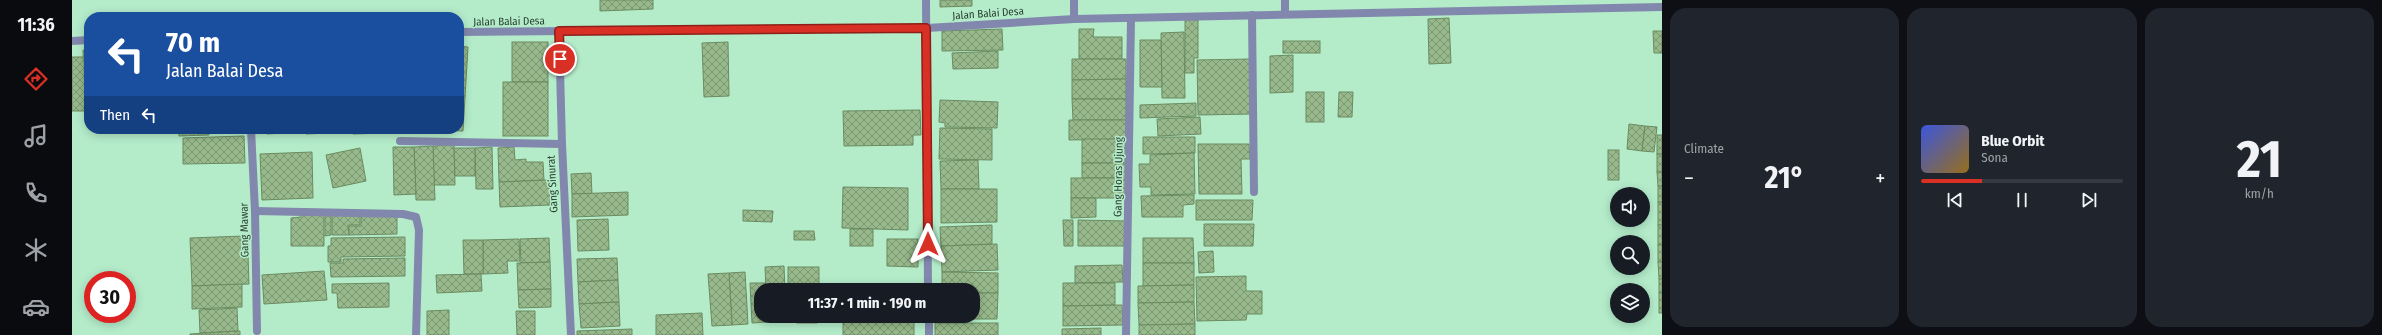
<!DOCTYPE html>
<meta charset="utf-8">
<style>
body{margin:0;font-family:"Fira Sans Condensed",sans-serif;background:#20242c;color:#f1f3f6;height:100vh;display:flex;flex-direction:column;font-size:15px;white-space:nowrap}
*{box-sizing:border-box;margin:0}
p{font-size:13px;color:#9ea1a6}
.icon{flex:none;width:22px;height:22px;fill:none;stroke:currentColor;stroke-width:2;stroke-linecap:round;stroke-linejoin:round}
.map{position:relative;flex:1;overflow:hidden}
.panel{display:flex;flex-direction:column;gap:8px;padding:8px;background:#0d0f14;width:720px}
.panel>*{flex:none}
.top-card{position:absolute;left:12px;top:12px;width:380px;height:122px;border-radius:16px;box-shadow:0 2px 10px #0003;background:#1a4fa0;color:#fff;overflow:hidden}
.tools{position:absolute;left:1538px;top:187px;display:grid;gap:8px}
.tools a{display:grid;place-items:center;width:40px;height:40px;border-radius:50%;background:#171b24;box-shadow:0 2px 10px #0003;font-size:20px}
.speed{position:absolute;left:12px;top:271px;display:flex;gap:8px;font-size:20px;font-weight:700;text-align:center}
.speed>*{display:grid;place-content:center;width:52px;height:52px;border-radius:50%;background:#171b24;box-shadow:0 2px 10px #0003;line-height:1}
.speed .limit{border:6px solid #d22;background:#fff;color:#111}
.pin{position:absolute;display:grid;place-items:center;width:34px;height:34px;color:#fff;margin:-17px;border:2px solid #fff;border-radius:50%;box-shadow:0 1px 4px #0007}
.me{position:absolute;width:44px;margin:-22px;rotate:0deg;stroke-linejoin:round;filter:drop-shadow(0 0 3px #0008)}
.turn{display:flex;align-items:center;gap:14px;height:84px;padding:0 16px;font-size:18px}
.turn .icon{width:52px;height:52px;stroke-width:2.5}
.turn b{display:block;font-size:28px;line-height:34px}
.then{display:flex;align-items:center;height:38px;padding:0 16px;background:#0003;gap:8px;font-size:15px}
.big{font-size:30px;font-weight:700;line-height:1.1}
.panel .tile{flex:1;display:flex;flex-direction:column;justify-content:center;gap:6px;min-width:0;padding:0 14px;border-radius:16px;background:#20242c}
.panel .dial{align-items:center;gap:0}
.dial b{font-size:52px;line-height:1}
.song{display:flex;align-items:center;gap:12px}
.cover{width:48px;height:48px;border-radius:6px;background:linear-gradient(135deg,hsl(230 70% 55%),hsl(40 70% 35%))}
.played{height:4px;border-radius:2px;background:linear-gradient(90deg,#d93025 30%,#363941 30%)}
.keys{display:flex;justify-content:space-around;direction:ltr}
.heat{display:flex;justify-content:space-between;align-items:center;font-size:22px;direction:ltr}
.panel .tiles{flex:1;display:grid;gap:8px;grid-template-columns:repeat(3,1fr)}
.trip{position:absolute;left:682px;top:283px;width:226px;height:40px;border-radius:16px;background:#171b24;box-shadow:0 2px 10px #0003;font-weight:700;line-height:40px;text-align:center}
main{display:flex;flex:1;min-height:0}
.tab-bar{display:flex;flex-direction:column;width:72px;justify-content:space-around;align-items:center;background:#090b0e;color:#9ea1a6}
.tab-bar .icon{width:28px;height:28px}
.tab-bar .active{color:#d93025}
.tab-bar b{font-size:18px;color:#f1f3f6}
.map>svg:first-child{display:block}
.building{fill:url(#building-cross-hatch);stroke:#6b8b60}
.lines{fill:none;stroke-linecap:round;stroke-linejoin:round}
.street{stroke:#8288ad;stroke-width:8}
.route-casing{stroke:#8d1f18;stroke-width:10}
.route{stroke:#d93025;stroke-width:7}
.labels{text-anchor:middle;stroke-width:3;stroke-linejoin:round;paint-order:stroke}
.street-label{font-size:11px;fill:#294032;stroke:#b4ecca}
</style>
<main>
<nav class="tab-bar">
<b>11:36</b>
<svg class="icon active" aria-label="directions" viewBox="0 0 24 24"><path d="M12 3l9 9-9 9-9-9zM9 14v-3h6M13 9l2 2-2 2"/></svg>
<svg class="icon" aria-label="music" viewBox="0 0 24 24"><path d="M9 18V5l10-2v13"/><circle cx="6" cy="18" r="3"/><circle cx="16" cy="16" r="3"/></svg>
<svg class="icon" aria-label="phone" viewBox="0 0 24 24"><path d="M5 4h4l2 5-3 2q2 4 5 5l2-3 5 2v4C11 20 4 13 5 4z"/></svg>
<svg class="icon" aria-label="climate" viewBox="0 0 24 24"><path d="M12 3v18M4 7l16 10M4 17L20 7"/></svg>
<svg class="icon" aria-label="car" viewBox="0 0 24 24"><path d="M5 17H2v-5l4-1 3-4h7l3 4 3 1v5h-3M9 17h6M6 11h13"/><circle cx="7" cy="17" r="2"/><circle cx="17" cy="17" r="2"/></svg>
</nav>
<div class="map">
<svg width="1590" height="335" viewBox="0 0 1590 335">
<defs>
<pattern id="building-cross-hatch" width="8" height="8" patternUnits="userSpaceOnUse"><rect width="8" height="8" fill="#97b98b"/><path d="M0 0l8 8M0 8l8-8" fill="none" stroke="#7b9872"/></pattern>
</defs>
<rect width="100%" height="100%" fill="#b4ecca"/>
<g class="building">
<path d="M 528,0 L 581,0 L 581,9 L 528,11 Z"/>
<path d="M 868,0 L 900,0 L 900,6 L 868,7 Z"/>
<path d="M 1377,18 L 1379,63 L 1357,64 L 1356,19 Z"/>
<path d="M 1113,20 L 1126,20 L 1126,58 L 1122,58 L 1122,73 L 1113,73 Z"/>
<path d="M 930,29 L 931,50 L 870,51 L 870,31 Z"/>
<path d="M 1007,29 L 1022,29 L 1021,37 L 1050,37 L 1050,59 L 1007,59 Z"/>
<path d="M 1581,31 L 1590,31 L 1590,53 L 1582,53 Z"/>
<path d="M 1112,32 L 1113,98 L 1090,98 L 1089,33 Z"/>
<path d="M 1068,40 L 1089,40 L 1090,87 L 1068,87 Z"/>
<rect x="1211" y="41" width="37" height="12"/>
<rect x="440" y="42" width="36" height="40"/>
<path d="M 656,42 L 657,96 L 632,97 L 630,43 Z"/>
<path d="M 387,46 L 396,47 L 391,131 L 367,130 L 387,129 Z"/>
<path d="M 11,50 L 17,50 L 17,118 L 13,118 Z"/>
<path d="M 926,51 L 926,68 L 881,69 L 880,53 Z"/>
<path d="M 1221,55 L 1221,92 L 1198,93 L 1198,56 Z"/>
<path d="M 0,57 L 12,57 L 13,111 L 0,111 Z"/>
<path d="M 1000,59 L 1054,59 L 1054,79 L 1000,80 Z"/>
<path d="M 1178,59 L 1179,114 L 1126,115 L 1125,60 Z"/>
<path d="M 1054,79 L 1054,99 L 1000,99 L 1000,80 Z"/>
<rect x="431" y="82" width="45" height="54"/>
<rect x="1234" y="92" width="18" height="30"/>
<path d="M 1267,92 L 1281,92 L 1280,117 L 1266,117 Z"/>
<path d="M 1000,99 L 1054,99 L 1054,120 L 1001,120 Z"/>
<path d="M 868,100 L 926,102 L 925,128 L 873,127 L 873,123 L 867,122 Z"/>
<path d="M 1124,103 L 1124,116 L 1068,118 L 1068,105 Z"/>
<path d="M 848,110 L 849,135 L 841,135 L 841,145 L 772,146 L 771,111 Z"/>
<path d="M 1128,117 L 1129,134 L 1086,136 L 1085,119 Z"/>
<path d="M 997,120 L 1054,120 L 1054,139 L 997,140 Z"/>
<path d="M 1557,124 L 1573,126 L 1570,151 L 1555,149 Z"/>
<path d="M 1573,126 L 1585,127 L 1582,152 L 1570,151 Z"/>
<path d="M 868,128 L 920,129 L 920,160 L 867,159 Z"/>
<path d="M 107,129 L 137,129 L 137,135 L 107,136 Z"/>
<path d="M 194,129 L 229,129 L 230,132 L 195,134 Z"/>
<path d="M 233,129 L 256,129 L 257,133 L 234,134 Z"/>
<path d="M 256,129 L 277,129 L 277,132 L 257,133 Z"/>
<path d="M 280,129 L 313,129 L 313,133 L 281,134 Z"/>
<rect x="314" y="129" width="51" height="1"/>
<rect x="1585" y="135" width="5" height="19"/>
<path d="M 172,136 L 173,163 L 111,164 L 111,138 Z"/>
<path d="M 1071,137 L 1123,137 L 1123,153 L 1071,154 Z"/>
<rect x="1010" y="139" width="44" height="24"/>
<path d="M 1126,144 L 1177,144 L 1178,159 L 1169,159 L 1170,194 L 1127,194 Z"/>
<path d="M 382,145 L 383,185 L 362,185 L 361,146 Z"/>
<path d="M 361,146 L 363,200 L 344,200 L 342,147 Z"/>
<path d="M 321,147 L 342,147 L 344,194 L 322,195 Z"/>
<path d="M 420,147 L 421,189 L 404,189 L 403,148 Z"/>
<path d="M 442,147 L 443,160 L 454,159 L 454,162 L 471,162 L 472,180 L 427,182 L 426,148 Z"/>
<path d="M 288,148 L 294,181 L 261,188 L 254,155 Z"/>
<path d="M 382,148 L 403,148 L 403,176 L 383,176 Z"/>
<rect x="1536" y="150" width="11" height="30"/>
<path d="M 240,152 L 241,198 L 190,200 L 188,154 Z"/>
<path d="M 1122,153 L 1123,194 L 1079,195 L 1079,187 L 1068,187 L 1067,164 L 1078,164 L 1078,155 Z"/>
<rect x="1585" y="154" width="5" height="18"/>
<path d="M 906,160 L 907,189 L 869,189 L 868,161 Z"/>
<rect x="1010" y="163" width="44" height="15"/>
<path d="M 1585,172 L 1590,172 L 1590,186 L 1586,186 Z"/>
<path d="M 519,173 L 520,194 L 500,194 L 499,174 Z"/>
<rect x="999" y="178" width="55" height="20"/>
<path d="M 477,180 L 478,205 L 428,207 L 427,182 Z"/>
<rect x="1586" y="186" width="4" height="16"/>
<path d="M 771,187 L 836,188 L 836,230 L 770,228 Z"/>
<path d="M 869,189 L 925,189 L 925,222 L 869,223 Z"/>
<path d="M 556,192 L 556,215 L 500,217 L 500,194 Z"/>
<path d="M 1122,195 L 1122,204 L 1111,205 L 1111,217 L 1070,217 L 1069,196 Z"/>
<path d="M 999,198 L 1024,198 L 1024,217 L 999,218 Z"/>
<path d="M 1124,200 L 1181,200 L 1180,220 L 1124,220 Z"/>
<rect x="1586" y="202" width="4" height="23"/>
<path d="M 671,210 L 701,211 L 700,222 L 671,221 Z"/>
<path d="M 228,213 L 252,213 L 252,246 L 219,246 L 219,218 L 229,217 Z"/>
<path d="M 259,214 L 259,235 L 253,236 L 253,215 Z"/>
<path d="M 260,214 L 288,214 L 288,225 L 276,225 L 277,235 L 260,235 Z"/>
<path d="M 289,214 L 325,214 L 325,234 L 277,235 L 277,226 L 289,226 Z"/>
<path d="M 536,219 L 537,250 L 506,251 L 505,220 Z"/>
<path d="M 991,220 L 1001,220 L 1001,246 L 992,246 Z"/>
<path d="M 1006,220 L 1056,221 L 1055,246 L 1006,246 Z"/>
<path d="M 1132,224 L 1182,224 L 1181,246 L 1132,246 Z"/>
<path d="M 920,225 L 920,244 L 869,246 L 868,227 Z"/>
<rect x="1586" y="225" width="4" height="20"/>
<rect x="778" y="229" width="23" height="17"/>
<path d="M 722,231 L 742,231 L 743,240 L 722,240 Z"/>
<path d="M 172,236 L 172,255 L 176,255 L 177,284 L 120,286 L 118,238 Z"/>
<path d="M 333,237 L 333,256 L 269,257 L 269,262 L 256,262 L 256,246 L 259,246 L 259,238 Z"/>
<path d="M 477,238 L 478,262 L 449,263 L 448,239 Z"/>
<path d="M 1071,238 L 1121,238 L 1122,263 L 1071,263 Z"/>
<path d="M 447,239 L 448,261 L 435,261 L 436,273 L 411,274 L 411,240 Z"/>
<path d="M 815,239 L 846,239 L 846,267 L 815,266 Z"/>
<path d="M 391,240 L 411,240 L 411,274 L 392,274 Z"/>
<path d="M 925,244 L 926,270 L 870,272 L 869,246 Z"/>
<rect x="1586" y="245" width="4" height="17"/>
<path d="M 1141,251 L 1142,272 L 1127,273 L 1126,252 Z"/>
<path d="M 333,258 L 333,276 L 259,277 L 258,263 L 271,263 L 271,259 Z"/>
<path d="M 545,258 L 546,280 L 506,282 L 505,259 Z"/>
<path d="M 478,262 L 479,289 L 446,290 L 445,263 Z"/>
<path d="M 1586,262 L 1590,262 L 1590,279 L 1587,279 Z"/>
<path d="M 1071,263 L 1122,263 L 1122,285 L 1071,286 Z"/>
<path d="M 1050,265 L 1051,282 L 1003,283 L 1003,266 Z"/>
<path d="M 712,266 L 713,290 L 694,290 L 693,267 Z"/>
<rect x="716" y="267" width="31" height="23"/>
<path d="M 252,271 L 255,300 L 192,304 L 190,275 Z"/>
<path d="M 673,272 L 676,324 L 660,325 L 657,273 Z"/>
<path d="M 870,272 L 926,273 L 926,293 L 901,293 L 901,290 L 870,290 Z"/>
<path d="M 657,273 L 660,325 L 640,326 L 636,274 Z"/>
<path d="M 409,274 L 410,291 L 365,293 L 364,275 Z"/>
<path d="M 1174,276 L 1174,291 L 1190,291 L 1190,314 L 1175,314 L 1174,320 L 1125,321 L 1124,277 Z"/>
<rect x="1587" y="279" width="3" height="14"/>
<path d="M 546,280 L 547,302 L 507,304 L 506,282 Z"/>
<path d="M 317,283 L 317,307 L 266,308 L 265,293 L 260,293 L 260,284 Z"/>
<path d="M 678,283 L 693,283 L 694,290 L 689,290 L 689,316 L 695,316 L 695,322 L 680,323 Z"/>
<path d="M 991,283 L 1043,283 L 1043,305 L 991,306 Z"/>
<path d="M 170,284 L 170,307 L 120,309 L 120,286 Z"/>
<path d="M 837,284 L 837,290 L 770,290 L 770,285 Z"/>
<path d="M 1122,285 L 1122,302 L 1066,303 L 1066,286 Z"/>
<path d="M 479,289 L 479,307 L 447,308 L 446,290 Z"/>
<path d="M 901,293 L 926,293 L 925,319 L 870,319 L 870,316 L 901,316 Z"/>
<rect x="1587" y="293" width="3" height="20"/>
<path d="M 547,302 L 548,326 L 509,328 L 507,304 Z"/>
<path d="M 1122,302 L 1123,324 L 1067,325 L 1066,303 Z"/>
<path d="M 1050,305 L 1051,325 L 991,326 L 991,306 Z"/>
<path d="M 165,308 L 166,331 L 128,333 L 127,310 Z"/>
<path d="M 377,310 L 377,335 L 355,335 L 355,311 Z"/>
<path d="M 444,311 L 463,311 L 463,335 L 445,335 Z"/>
<path d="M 630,313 L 631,335 L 584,335 L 584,315 Z"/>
<path d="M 695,316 L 714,316 L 714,321 L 695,322 Z"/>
<rect x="725" y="316" width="20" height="7"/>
<rect x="771" y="316" width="71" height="19"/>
<rect x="863" y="323" width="63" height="12"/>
<path d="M 1123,324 L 1123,335 L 1067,335 L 1067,325 Z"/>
<path d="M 1029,328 L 1029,335 L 990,335 L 990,329 Z"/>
<path d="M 560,329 L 560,335 L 505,335 L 505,331 Z"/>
<path d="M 168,331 L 168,335 L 118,335 L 118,334 Z"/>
</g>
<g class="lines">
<g class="street">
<path d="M 854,0 L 856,290"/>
<path d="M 1002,0 L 1002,19"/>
<path d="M 1213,0 L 1213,14"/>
<path d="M 1180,15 L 1182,192"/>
<path d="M 487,31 L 490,144 L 499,335"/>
<path d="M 387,32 L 855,28 L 1002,19 L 1590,7"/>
<path d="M 0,41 L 17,40"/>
<path d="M 179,129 L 183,211 L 185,331"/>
<path d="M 328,141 L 490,144"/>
<path d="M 183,211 L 331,214 L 344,217 L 347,230 L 344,335"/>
<path d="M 857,316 L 857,335"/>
<path d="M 1054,335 L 1059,19"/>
</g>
</g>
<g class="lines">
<defs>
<path id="route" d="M 488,59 L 487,31 L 854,28 L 856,244"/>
</defs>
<use href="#route" class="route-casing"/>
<use href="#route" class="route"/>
</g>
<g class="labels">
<g class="street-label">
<text transform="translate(916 13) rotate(-4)" y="4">Jalan Balai Desa</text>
<text transform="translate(437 21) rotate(-1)" y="4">Jalan Balai Desa</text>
<text transform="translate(1046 177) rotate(-89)" y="4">Gang Horas Ujung</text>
<text transform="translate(480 184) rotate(-93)" y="4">Gang Sinurat</text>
<text transform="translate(172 230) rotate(-91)" y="4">Gang Mawar</text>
</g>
</g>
</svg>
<div class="tools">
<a><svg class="icon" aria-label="sound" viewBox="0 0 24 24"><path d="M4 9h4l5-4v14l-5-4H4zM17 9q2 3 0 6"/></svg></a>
<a><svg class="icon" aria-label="search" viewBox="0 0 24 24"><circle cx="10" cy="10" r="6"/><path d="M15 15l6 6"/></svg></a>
<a><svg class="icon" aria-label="layers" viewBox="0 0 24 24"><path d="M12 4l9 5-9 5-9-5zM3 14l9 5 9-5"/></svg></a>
</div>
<div class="speed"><div class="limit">30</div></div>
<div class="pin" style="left:488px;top:59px;background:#d93025"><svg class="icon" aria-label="arrive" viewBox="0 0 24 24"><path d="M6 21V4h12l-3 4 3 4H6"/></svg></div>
<svg class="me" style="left:856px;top:244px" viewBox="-20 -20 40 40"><path d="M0-17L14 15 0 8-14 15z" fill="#d93025" stroke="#fff" stroke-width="4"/></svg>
<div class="trip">11:37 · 1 min · 190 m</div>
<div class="top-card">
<div class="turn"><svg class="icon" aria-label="left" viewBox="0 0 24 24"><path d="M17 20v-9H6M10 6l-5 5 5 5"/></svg><div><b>70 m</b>Jalan Balai Desa</div></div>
<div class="then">Then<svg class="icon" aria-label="left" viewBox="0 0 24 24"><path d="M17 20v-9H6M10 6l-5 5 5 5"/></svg></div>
</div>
</div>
<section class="panel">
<div class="tiles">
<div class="tile"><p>Climate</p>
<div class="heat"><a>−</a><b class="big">21°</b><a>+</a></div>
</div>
<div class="tile">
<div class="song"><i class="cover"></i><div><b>Blue Orbit</b><p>Sona</p></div></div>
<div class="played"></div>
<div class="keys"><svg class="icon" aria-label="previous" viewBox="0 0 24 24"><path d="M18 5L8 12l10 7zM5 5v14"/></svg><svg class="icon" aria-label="pause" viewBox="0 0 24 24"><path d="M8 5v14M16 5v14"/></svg><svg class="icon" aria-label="next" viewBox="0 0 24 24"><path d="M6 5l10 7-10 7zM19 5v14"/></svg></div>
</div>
<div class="tile dial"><b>21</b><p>km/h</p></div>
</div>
</section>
</main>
